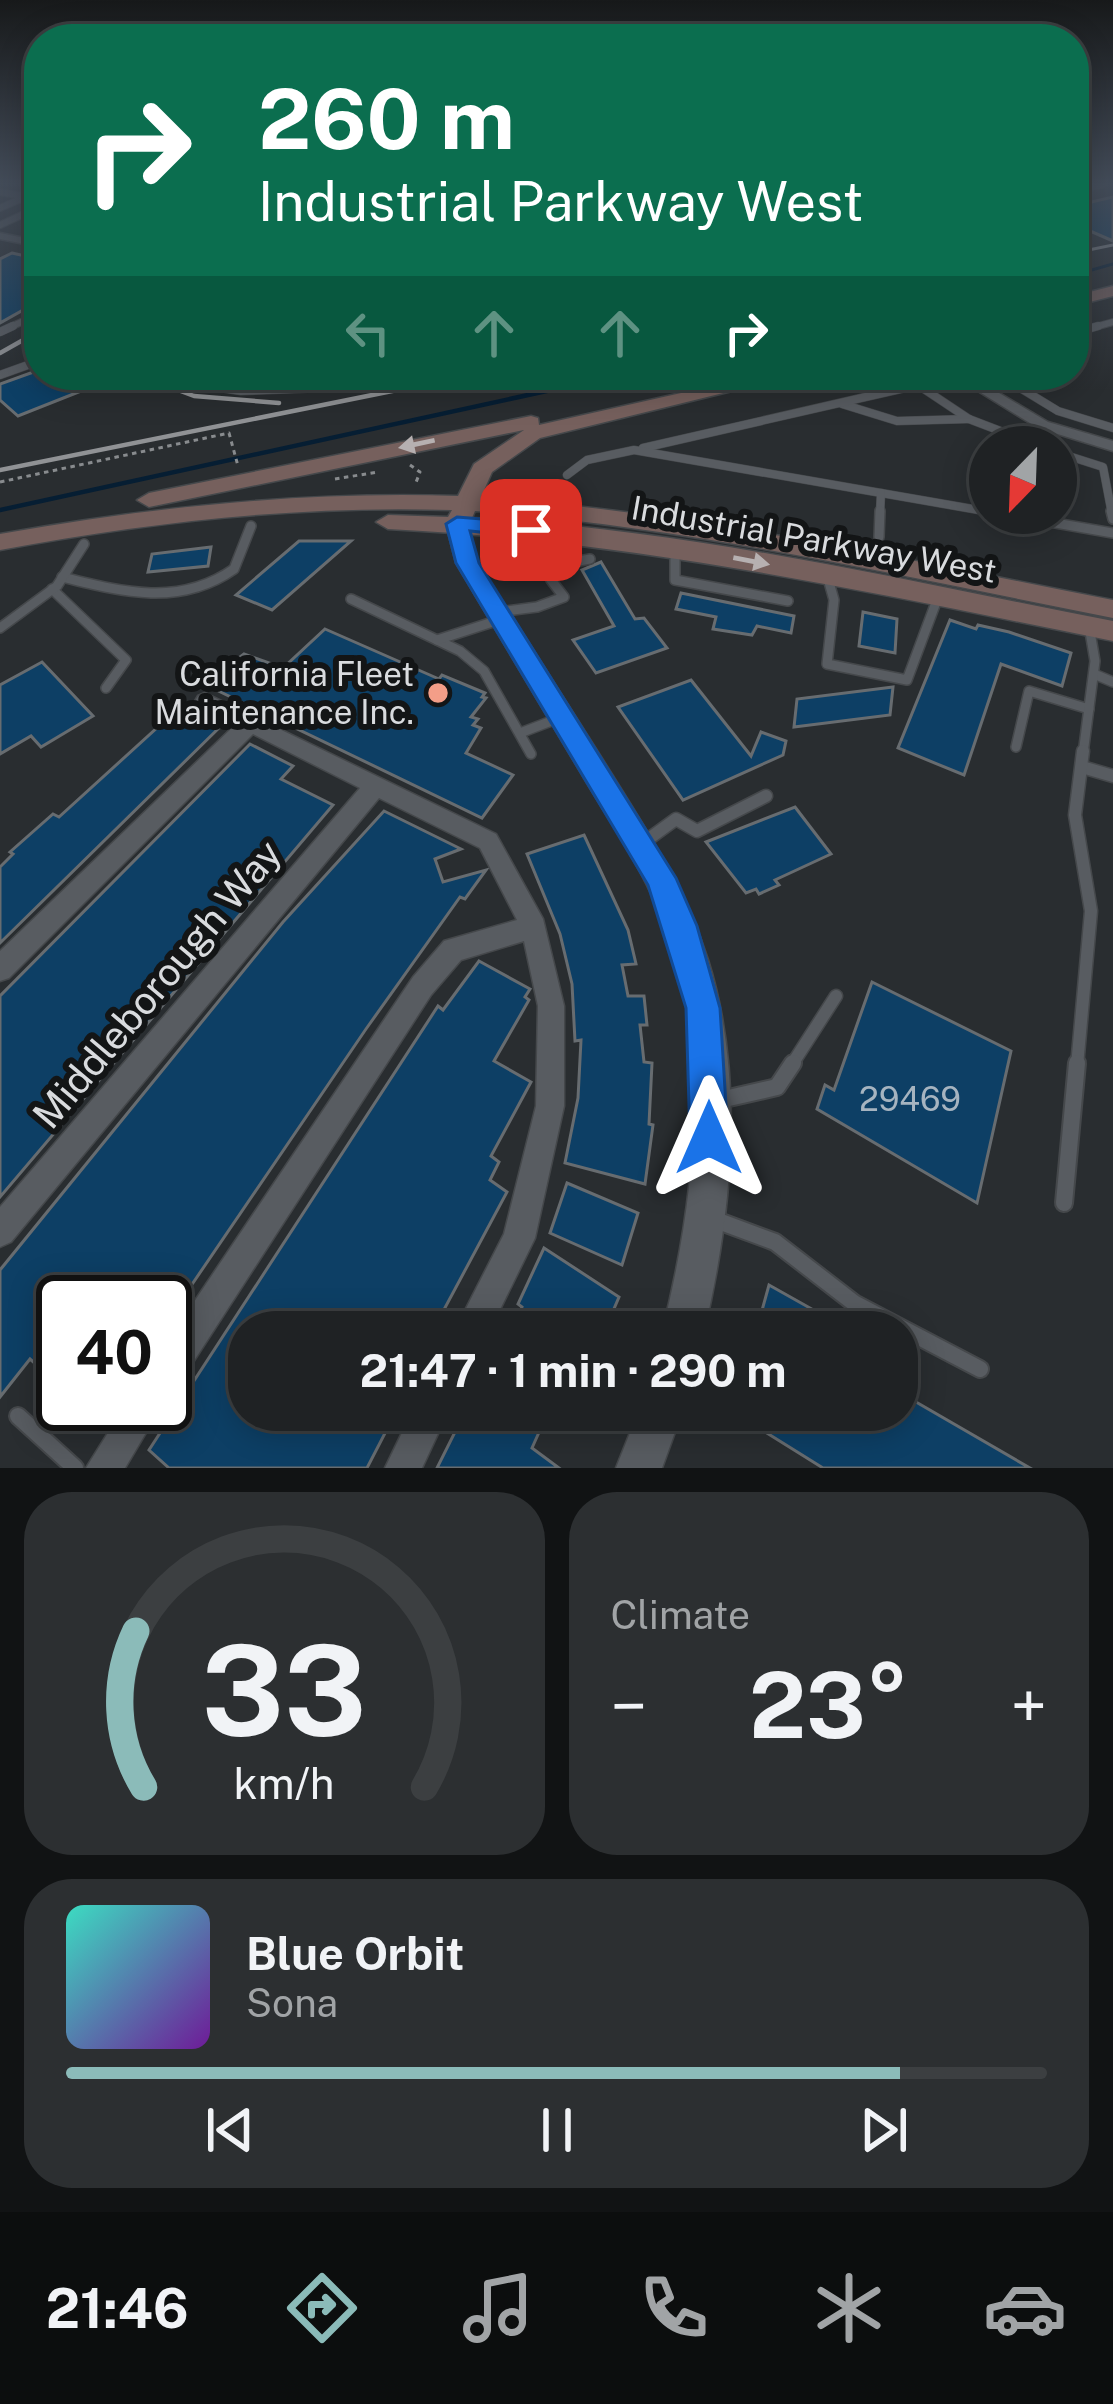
<!DOCTYPE html>
<meta charset="utf-8">
<style>
body{margin:0;font-family:"Public Sans",sans-serif;background:#2c2f31;color:#f1f3f6;height:100vh;display:flex;flex-direction:column;font-size:45px;white-space:nowrap}
*{box-sizing:border-box;margin:0}
p{font-size:39px;color:#a1a4a6}
.icon{flex:none;width:66px;height:66px;fill:none;stroke:currentColor;stroke-width:2;stroke-linecap:round;stroke-linejoin:round}
.map{position:relative;height:1468px;overflow:hidden}
.details{display:flex;flex-direction:column;gap:24px;padding:24px;background:#111314;flex:1}
.details>*{flex:none}
.guide{position:absolute;left:24px;top:24px;width:1065px;height:366px;border-radius:48px;box-shadow:0 6px 30px #0003,0 0 0 3px #3c3f41;background:#0b6e4f;color:#fff;overflow:hidden}
.needle{width:78px;rotate:203deg}
.fabs{position:absolute;left:969px;top:426px;display:grid;gap:24px}
.fabs a{display:grid;place-items:center;width:108px;height:108px;border-radius:50%;background:#1f2224;box-shadow:0 6px 30px #0003,0 0 0 3px #3c3f41;font-size:60px}
.speed{position:absolute;left:36px;top:1275px;display:flex;gap:24px;font-size:60px;font-weight:700;text-align:center}
.speed>*{display:grid;place-content:center;width:156px;height:156px;border-radius:50%;background:#1f2224;box-shadow:0 6px 30px #0003,0 0 0 3px #3c3f41;line-height:1}
.speed .limit{border:6px solid #111;border-radius:18px;background:#fff;color:#111}
.pin{position:absolute;display:grid;place-items:center;width:102px;height:102px;color:#fff;margin:-51px;border-radius:24px;box-shadow:0 6px 18px #0006}
.me{position:absolute;width:132px;margin:-66px;rotate:0deg;stroke-linejoin:round;filter:drop-shadow(0 0 9px #0008)}
.turn{display:flex;align-items:center;gap:42px;height:252px;padding:0 36px;font-size:54px}
.turn .icon{width:156px;height:156px;stroke-width:2.5}
.turn b{display:block;font-size:84px;line-height:102px}
.lanes{display:flex;align-items:center;height:114px;padding:0 36px;background:#0003;justify-content:center;gap:60px;direction:ltr}
.lanes .off{opacity:.35}
.big{font-size:90px;font-weight:700;line-height:1.1}
.details .widget{flex:1;display:flex;flex-direction:column;justify-content:center;gap:18px;min-width:0;padding:0 42px;border-radius:48px;background:#2c2f31}
.details .dial{align-items:center;gap:0}
.dial svg{height:312px;overflow:visible;fill:none;stroke:#3c3f41;stroke-width:7;stroke-linecap:round;text-anchor:middle}
.dial text{fill:#f1f3f6;stroke:none}
.song{display:flex;align-items:center;gap:36px}
.cover{width:144px;height:144px;border-radius:18px;background:linear-gradient(135deg,hsl(170 70% 55%),hsl(280 70% 35%))}
.played{height:12px;border-radius:6px;background:linear-gradient(90deg,#8bbbb9 85%,#3c3f41 85%)}
.keys{display:flex;justify-content:space-around;direction:ltr}
.heat{display:flex;justify-content:space-between;align-items:center;font-size:66px;direction:ltr}
.details .tiles{flex:1;display:grid;gap:24px;grid-template-columns:1fr 1fr}
.widget:last-child{grid-column:span 2}
.trip{position:absolute;left:228px;top:1311px;width:690px;height:120px;border-radius:48px;background:#1f2224;box-shadow:0 6px 30px #0003,0 0 0 3px #3c3f41;font-weight:700;line-height:120px;text-align:center}
.tab-bar{display:flex;height:192px;justify-content:space-around;align-items:center;background:#0c0e0e;color:#a1a4a6}
.tab-bar .icon{width:84px;height:84px}
.tab-bar .selected{color:#8bbbb9}
.tab-bar b{font-size:54px;color:#f1f3f6}
.map>svg:first-child{display:block}
.lines{fill:none;stroke-linecap:round;stroke-linejoin:round}
.stream-far1{stroke:#061e33;stroke-width:3}
.stream{stroke:#061e33;stroke-width:4.5}
.building{fill:#0d3f65;stroke:#676c70;stroke-width:3}
.service-far4-casing{stroke:#45484b;stroke-width:8}
.service-far3-casing{stroke:#45484b;stroke-width:9}
.service-far2-casing{stroke:#45484b;stroke-width:12}
.service-far1-casing{stroke:#45484b;stroke-width:15}
.service-casing{stroke:#45484b;stroke-width:20}
.minor-casing{stroke:#45484b;stroke-width:3}
.tertiary-casing{stroke:#45484b;stroke-width:3}
.secondary-casing{stroke:#45484b;stroke-width:3}
.path{stroke:#888b8e;stroke-width:3;stroke-dasharray:4.5 4.5;stroke-linecap:butt}
.service-far4{stroke:#585c61;stroke-width:6}
.service-far3{stroke:#585c61;stroke-width:8}
.service-far2{stroke:#585c61;stroke-width:9}
.service-far1{stroke:#585c61;stroke-width:12}
.service{stroke:#585c61;stroke-width:16}
.minor{fill:#585c61;fill-rule:evenodd}
.tertiary{fill:#585c61;fill-rule:evenodd}
.secondary{fill:#76605d;fill-rule:evenodd}
.rail-far1{stroke:#909295;stroke-width:3}
.rail{stroke:#909295;stroke-width:4.5}
.oneway{fill:#b6b0b1}
.route{fill:#1a73e8;stroke:#114b97;stroke-width:3}
.poi-dot{fill:#f49e88;stroke:#131516;stroke-width:4.5}
.labels{text-anchor:middle;stroke-width:12;stroke-linejoin:round;paint-order:stroke}
.street-label{font-size:33px;fill:#d9dbde;stroke:#131516}
.poi-label{font-size:33px;fill:#d9dbde;stroke:#131516;text-anchor:end}
.near-number-label{font-size:33px;fill:#a6b4c0}
.near-street-label{font-size:39px;fill:#d9dbde;stroke:#131516}
</style>
<div class="map">
<svg width="1113" height="1468" viewBox="0 0 1113 1468">
<rect width="100%" height="100%" fill="#292d30"/>
<g class="lines">
<path class="stream-far1" d="M 1074,275 L 1113,264"/>
<path class="stream" d="M 0,510 L 620,375"/>
</g>
<g class="building">
<path d="M 1113,197 L 1113,241 L 1074,224 L 1074,206 Z"/>
<path d="M 12,253 L 39,259 L 39,301 L 0,323 L 0,259 Z"/>
<path d="M 39,370 L 39,375 L 119,376 L 18,416 L 0,400 L 0,384 Z"/>
<path d="M 299,541 L 351,541 L 272,610 L 236,595 Z"/>
<path d="M 211,547 L 208,566 L 148,572 L 152,554 Z"/>
<path d="M 601,562 L 635,619 L 644,618 L 667,648 L 596,673 L 573,640 L 614,626 L 582,570 Z"/>
<path d="M 681,593 L 794,616 L 791,633 L 757,626 L 752,635 L 713,629 L 716,617 L 676,609 Z"/>
<path d="M 863,612 L 897,619 L 895,653 L 859,646 Z"/>
<path d="M 950,620 L 976,629 L 978,625 L 1009,632 L 1071,653 L 1062,686 L 1001,664 L 964,775 L 898,748 Z"/>
<path d="M 325,629 L 439,679 L 442,675 L 485,693 L 482,697 L 486,698 L 471,717 L 478,719 L 473,725 L 481,728 L 466,753 L 513,775 L 482,818 L 204,684 L 244,654 L 283,668 Z"/>
<path d="M 42,662 L 93,716 L 41,747 L 31,736 L 0,754 L 0,685 Z"/>
<path d="M 691,680 L 751,756 L 761,732 L 786,741 L 783,755 L 683,800 L 618,707 Z"/>
<path d="M 893,687 L 890,715 L 794,727 L 797,699 Z"/>
<path d="M 181,706 L 221,726 L 0,943 L 0,867 L 13,854 L 10,852 L 53,814 L 59,817 Z"/>
<path d="M 250,744 L 293,766 L 281,779 L 333,805 L 0,1197 L 0,996 Z"/>
<path d="M 795,807 L 831,854 L 775,880 L 779,885 L 759,894 L 756,889 L 746,893 L 706,842 Z"/>
<path d="M 384,811 L 461,849 L 435,859 L 443,882 L 486,870 L 465,899 L 460,897 L 366,1029 L 165,1324 L 165,1302 L 63,1302 L 63,1388 L 30,1359 L 0,1397 L 0,1270 L 283,922 Z"/>
<path d="M 584,835 L 628,930 L 636,964 L 622,965 L 628,996 L 644,996 L 647,1025 L 640,1025 L 644,1062 L 652,1063 L 649,1124 L 653,1125 L 645,1184 L 565,1163 L 578,1098 L 581,1040 L 575,1041 L 572,984 L 560,934 L 527,854 Z"/>
<path d="M 479,961 L 530,989 L 525,997 L 529,1000 L 494,1061 L 531,1082 L 491,1156 L 499,1162 L 490,1180 L 507,1192 L 432,1332 L 249,1332 L 249,1410 L 397,1410 L 367,1468 L 169,1468 L 149,1450 L 438,1006 L 443,1010 Z"/>
<path d="M 872,982 L 1011,1051 L 977,1203 L 817,1109 L 825,1085 L 834,1090 Z"/>
<path d="M 567,1183 L 638,1213 L 622,1265 L 550,1233 Z"/>
<path d="M 544,1248 L 619,1297 L 604,1332 L 511,1332 L 522,1307 L 518,1304 Z"/>
<path d="M 769,1285 L 817,1312 L 812,1332 L 756,1332 Z"/>
<path d="M 897,1391 L 1030,1468 L 823,1468 L 730,1410 L 897,1410 Z"/>
<path d="M 466,1410 L 549,1410 L 532,1448 L 559,1468 L 437,1468 Z"/>
</g>
<g class="lines">
<defs>
<g id="service-far4">
<path d="M 1074,189 L 1102,185"/>
<path d="M 0,192 L 39,199"/>
<path d="M 0,208 L 23,198"/>
<path d="M 0,225 L 39,207"/>
<path d="M 6,329 L 39,314"/>
<path d="M 1088,329 L 1113,322"/>
</g>
<g id="service-far3">
<path d="M 0,332 L 13,326"/>
<path d="M 1074,333 L 1098,326"/>
<path d="M 0,375 L 39,361"/>
<path d="M 195,375 L 201,385 L 241,391 L 321,388 L 316,375"/>
<path d="M 999,375 L 1058,411 L 1113,428"/>
<path d="M 218,384 L 269,375"/>
<path d="M 842,404 L 897,421 L 969,419"/>
<path d="M 643,448 L 918,385 L 969,419 L 1042,447"/>
<path d="M 1056,452 L 1103,467 L 1112,514"/>
<path d="M 567,475 L 587,460 L 634,450 L 990,512"/>
<path d="M 998,513 L 1005,514"/>
<path d="M 880,514 L 881,493"/>
</g>
<g id="service-far2">
<path d="M 985,511 L 990,512"/>
<path d="M 1111,511 L 1113,519"/>
<path d="M 998,513 L 1113,533"/>
<path d="M 879,537 L 880,511"/>
<path d="M 675,548 L 675,580 L 788,601"/>
<path d="M 827,575 L 834,600 L 827,664 L 907,680 L 938,597"/>
<path d="M 62,577 C 122,592 180,607 234,569 L 251,526"/>
<path d="M 52,589 L 126,660 L 106,688"/>
<path d="M 351,599 L 460,651 L 484,671 L 531,754"/>
<path d="M 498,612 L 537,607 L 564,597 L 551,580 L 568,563 L 590,559"/>
<path d="M 0,628 L 57,586 L 84,544"/>
<path d="M 437,640 L 502,619"/>
<path d="M 1094,674 L 1113,682"/>
<path d="M 520,733 L 562,717"/>
<path d="M 1016,747 L 1029,691 L 1089,709"/>
<path d="M 1083,754 L 1095,661 L 1089,626"/>
</g>
<g id="service-far1">
<path d="M 1082,767 L 1113,776"/>
<path d="M 643,843 L 676,819 L 697,831 L 766,796"/>
<path d="M 791,1066 L 836,996"/>
<path d="M 1077,1066 L 1091,911 L 1075,815 L 1083,751"/>
</g>
<g id="service">
<path d="M 720,1100 L 777,1087 L 793,1063"/>
<path d="M 1064,1203 L 1077,1063"/>
<path d="M 713,1219 L 775,1242 L 854,1303 L 980,1369"/>
<path d="M 18,1416 L 75,1468"/>
</g>
<g id="minor">
<path d="M 0,233 L 39,241 L 39,247 L 0,239 Z"/>
<path d="M 952,375 L 969,375 L 1048,422 L 1113,441 L 1113,451 L 1038,428 Z"/>
<path d="M 205,693 L 496,834 L 543,919 L 564,1006 L 564,1106 L 535,1238 L 489,1332 L 454,1332 L 504,1234 L 536,1106 L 538,1006 L 524,941 L 461,960 L 431,995 L 177,1387 L 165,1392 L 165,1345 L 413,977 L 444,941 L 517,920 L 480,848 L 379,798 L 11,1242 L 0,1247 L 0,1207 L 360,788 L 253,734 L 9,978 L 0,981 L 0,951 L 235,725 L 198,706 L 195,701 L 198,696 Z"/>
<path d="M 126,1404 L 163,1404 L 125,1468 L 86,1468 Z"/>
<path d="M 413,1410 L 449,1410 L 422,1468 L 385,1468 Z"/>
</g>
<g id="tertiary">
<path d="M 457,517 L 468,524 L 478,563 C 519,628 560,692 601,757 C 642,823 684,885 708,960 C 745,1078 732,1213 704,1332 L 662,1332 C 698,1190 716,1021 647,885 C 630,850 607,816 587,783 C 543,709 499,636 456,563 L 446,524 Z"/>
<path d="M 639,1410 L 683,1410 L 662,1468 L 616,1468 Z"/>
</g>
<g id="secondary">
<path d="M 1113,286 L 1113,296 L 1074,306 L 1074,296 Z"/>
<path d="M 761,375 L 797,375 L 540,438 L 492,472 L 481,497 C 695,513 903,559 1113,600 L 1113,618 C 901,576 691,527 475,511 L 472,518 C 688,529 901,580 1113,621 L 1113,641 C 872,592 634,541 388,529 L 376,522 L 388,515 L 448,517 L 452,510 C 299,505 150,522 0,550 L 0,534 C 152,507 304,491 458,496 L 474,464 L 524,430 L 149,507 L 137,500 L 149,493 L 531,416 L 538,418 L 539,425 Z"/>
</g>
</defs>
<use href="#service-far4" class="service-far4-casing"/>
<use href="#service-far3" class="service-far3-casing"/>
<use href="#service-far2" class="service-far2-casing"/>
<use href="#service-far1" class="service-far1-casing"/>
<use href="#service" class="service-casing"/>
<use href="#minor" class="minor-casing"/>
<use href="#tertiary" class="tertiary-casing"/>
<use href="#secondary" class="secondary-casing"/>
<g class="path">
<path d="M 410,465 L 420,472 L 415,485"/>
<path d="M 335,479 L 378,472"/>
<path d="M 0,482 L 229,433 L 238,466"/>
</g>
<use href="#service-far4" class="service-far4"/>
<use href="#service-far3" class="service-far3"/>
<use href="#service-far2" class="service-far2"/>
<use href="#service-far1" class="service-far1"/>
<use href="#service" class="service"/>
<use href="#minor" class="minor"/>
<use href="#tertiary" class="tertiary"/>
<use href="#secondary" class="secondary"/>
<path class="rail-far1" d="M 1074,253 L 1113,245"/>
<g class="rail">
<path d="M 0,353 L 39,331"/>
<path d="M 138,375 L 194,396 L 279,403"/>
<path d="M 398,389 L 469,375"/>
<path d="M 0,470 L 412,387"/>
</g>
</g>
<defs><path id="oneway-solid" d="M-6-.8H1V-3.2L6.5 0L1 3.2V.8H-6Z" transform="scale(3)"/></defs>
<g class="oneway">
<use href="#oneway-solid" transform="translate(417 444) rotate(168)"/>
<use href="#oneway-solid" transform="translate(751 561) rotate(11)"/>
</g>
<linearGradient id="sky" x2="0" y2="1"><stop stop-color="#17191a"/><stop offset="0.47" stop-color="#434c59"/><stop offset="1" stop-color="#434c59" stop-opacity="0"/></linearGradient>
<rect width="1113" height="390" fill="url(#sky)"/>
<path class="route" d="M 457,517 L 531,523 L 542,530 L 531,537 L 470,531 L 479,563 L 676,878 L 697,926 L 720,1008 L 728,1138 L 723,1152 L 709,1157 L 696,1152 L 690,1138 L 686,1008 L 648,885 L 456,563 L 446,524 Z"/>
<circle class="poi-dot" cx="438" cy="693" r="12"/>
<g class="labels">
<g class="street-label">
<text transform="translate(814 539) rotate(10)" y="12">Industrial Parkway West</text>
</g>
<g class="poi-label">
<text x="414" y="686">California Fleet<tspan x="414" dy="38">Maintenance Inc.</tspan></text>
</g>
<g class="near-number-label">
<text x="910" y="1111">29469</text>
</g>
<g class="near-street-label">
<text transform="translate(157 984) rotate(-50)" y="14">Middleborough Way</text>
</g>
</g>
</svg>
<div class="fabs">
<a><svg class="needle" viewBox="-14 -14 28 28"><path d="M0-13l5 13h-10z" fill="#e53935"/><path d="M0 13l5-13h-10z" fill="#a1a4a6"/></svg></a>
</div>
<div class="speed"><div class="limit">40</div></div>
<div class="pin" style="left:531px;top:530px;background:#d93025"><svg class="icon" aria-label="arrive" viewBox="0 0 24 24"><path d="M6 21V4h12l-3 4 3 4H6"/></svg></div>
<svg class="me" style="left:709px;top:1138px" viewBox="-20 -20 40 40"><path d="M0-17L14 15 0 8-14 15z" fill="#1a73e8" stroke="#fff" stroke-width="4"/></svg>
<div class="trip">21:47 · 1 min · 290 m</div>
<div class="guide">
<div class="turn"><svg class="icon" aria-label="right" viewBox="0 0 24 24"><path d="M7 20v-9h11M14 6l5 5-5 5"/></svg><div><b>260 m</b>Industrial Parkway West</div></div>
<div class="lanes"><svg class="icon off" aria-label="left" viewBox="0 0 24 24"><path d="M17 20v-9H6M10 6l-5 5 5 5"/></svg><svg class="icon off" aria-label="ahead" viewBox="0 0 24 24"><path d="M12 20V5M6 11l6-6 6 6"/></svg><svg class="icon off" aria-label="ahead" viewBox="0 0 24 24"><path d="M12 20V5M6 11l6-6 6 6"/></svg><svg class="icon" aria-label="right" viewBox="0 0 24 24"><path d="M7 20v-9h11M14 6l5 5-5 5"/></svg></div>
</div>
</div>
<section class="details">
<div class="tiles">
<div class="widget dial"><svg viewBox="0 0 100 80">
<path d="M14 69A42 42 0 1 1 86 69"/>
<path d="M14 69A42 42 0 0 1 12 29" stroke="#8bbbb9"/>
<text x="50" y="56" font-size="32" font-weight="700">33</text>
<text x="50" y="72" font-size="11">km/h</text>
</svg></div>
<div class="widget"><p>Climate</p>
<div class="heat"><a>−</a><b class="big">23°</b><a>+</a></div>
</div>
<div class="widget">
<div class="song"><i class="cover"></i><div><b>Blue Orbit</b><p>Sona</p></div></div>
<div class="played"></div>
<div class="keys"><svg class="icon" aria-label="previous" viewBox="0 0 24 24"><path d="M18 5L8 12l10 7zM5 5v14"/></svg><svg class="icon" aria-label="pause" viewBox="0 0 24 24"><path d="M8 5v14M16 5v14"/></svg><svg class="icon" aria-label="next" viewBox="0 0 24 24"><path d="M6 5l10 7-10 7zM19 5v14"/></svg></div>
</div>
</div>
</section>
<nav class="tab-bar">
<b>21:46</b>
<svg class="icon selected" aria-label="directions" viewBox="0 0 24 24"><path d="M12 3l9 9-9 9-9-9zM9 14v-3h6M13 9l2 2-2 2"/></svg>
<svg class="icon" aria-label="music" viewBox="0 0 24 24"><path d="M9 18V5l10-2v13"/><circle cx="6" cy="18" r="3"/><circle cx="16" cy="16" r="3"/></svg>
<svg class="icon" aria-label="phone" viewBox="0 0 24 24"><path d="M5 4h4l2 5-3 2q2 4 5 5l2-3 5 2v4C11 20 4 13 5 4z"/></svg>
<svg class="icon" aria-label="climate" viewBox="0 0 24 24"><path d="M12 3v18M4 7l16 10M4 17L20 7"/></svg>
<svg class="icon" aria-label="car" viewBox="0 0 24 24"><path d="M5 17H2v-5l4-1 3-4h7l3 4 3 1v5h-3M9 17h6M6 11h13"/><circle cx="7" cy="17" r="2"/><circle cx="17" cy="17" r="2"/></svg>
</nav>
